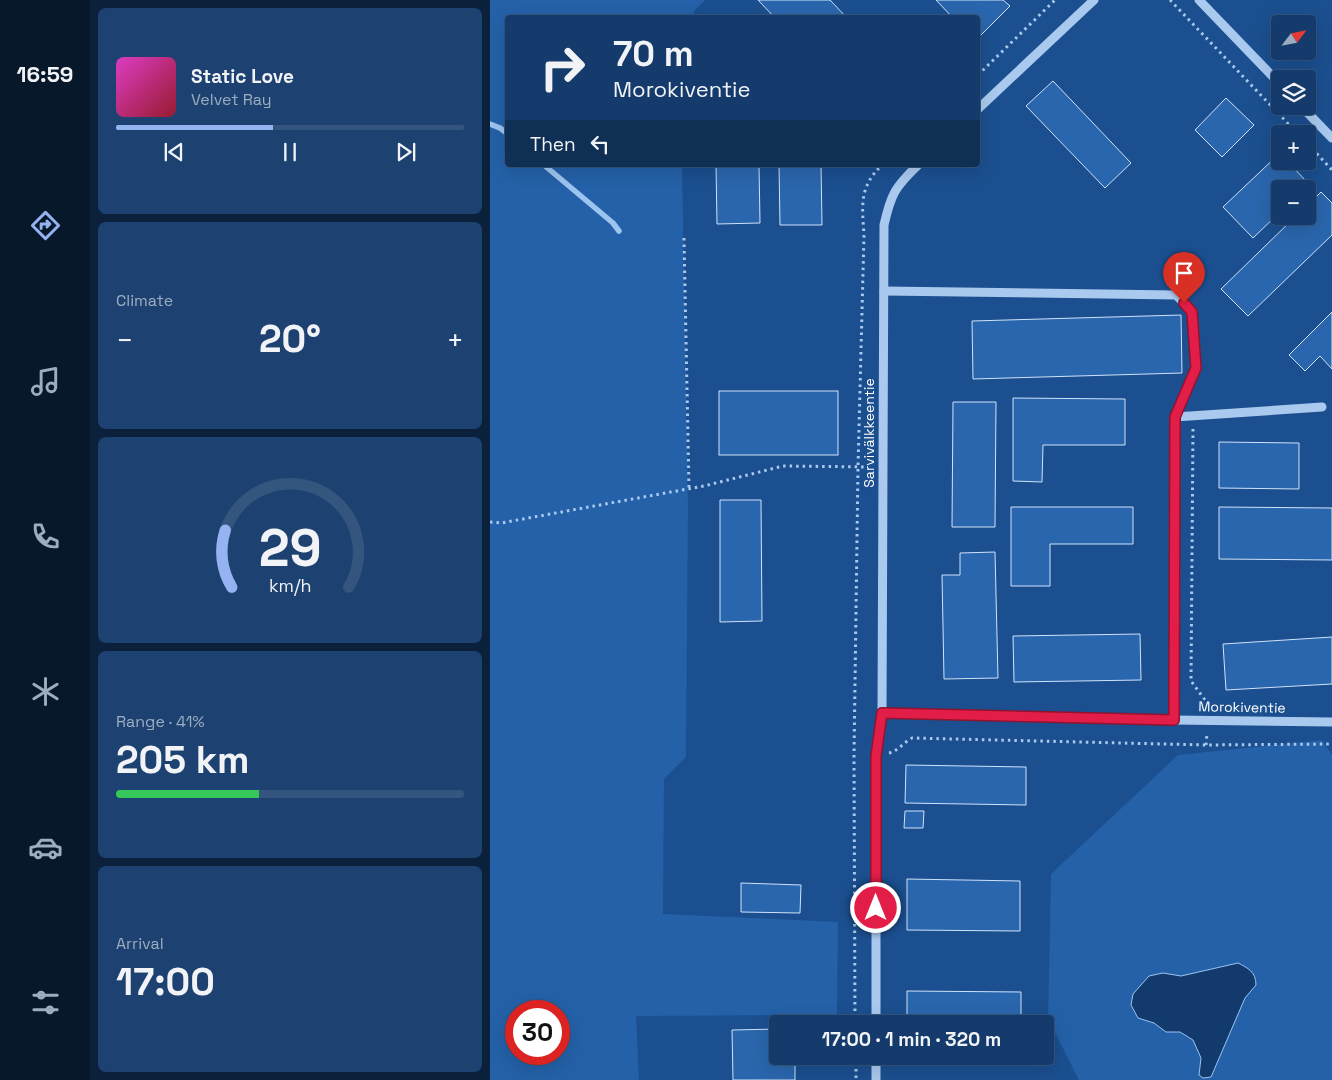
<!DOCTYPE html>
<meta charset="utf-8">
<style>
body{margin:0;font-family:"Space Grotesk",sans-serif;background:#1d4271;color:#f1f3f6;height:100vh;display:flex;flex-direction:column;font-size:19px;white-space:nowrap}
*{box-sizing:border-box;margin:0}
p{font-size:16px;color:#9dadc1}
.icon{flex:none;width:28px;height:28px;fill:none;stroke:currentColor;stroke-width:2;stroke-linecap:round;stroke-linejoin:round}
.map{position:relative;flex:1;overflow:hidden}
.side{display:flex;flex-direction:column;gap:8px;padding:8px;background:#0b203b;width:400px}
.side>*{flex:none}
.top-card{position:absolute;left:15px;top:15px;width:475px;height:152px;border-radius:5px;box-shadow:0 5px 20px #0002,0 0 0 1px #33557e;background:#143b6b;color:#f1f3f6;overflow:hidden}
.needle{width:32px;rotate:58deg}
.fabs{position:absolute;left:781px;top:15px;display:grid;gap:10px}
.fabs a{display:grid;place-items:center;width:45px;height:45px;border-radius:5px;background:#143b6b;box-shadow:0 5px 20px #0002,0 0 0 1px #33557e;font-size:25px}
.speed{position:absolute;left:15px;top:1000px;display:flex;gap:10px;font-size:25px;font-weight:700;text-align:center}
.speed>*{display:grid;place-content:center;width:65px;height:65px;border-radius:50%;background:#143b6b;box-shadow:0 5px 20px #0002,0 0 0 1px #33557e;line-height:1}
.speed .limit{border:8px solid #d22;background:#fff;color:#111}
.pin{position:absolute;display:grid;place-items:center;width:42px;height:42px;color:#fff;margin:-51px -21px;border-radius:50% 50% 50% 0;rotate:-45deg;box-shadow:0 0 5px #0007}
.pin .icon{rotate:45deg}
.me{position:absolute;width:55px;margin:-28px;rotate:0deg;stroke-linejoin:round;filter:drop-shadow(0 0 4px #0008)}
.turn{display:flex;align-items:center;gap:18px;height:105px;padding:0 25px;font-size:22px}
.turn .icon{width:65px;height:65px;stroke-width:2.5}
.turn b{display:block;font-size:35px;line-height:42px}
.then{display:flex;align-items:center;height:48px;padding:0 25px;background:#0003;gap:10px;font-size:19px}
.big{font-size:38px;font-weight:700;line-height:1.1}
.side .card{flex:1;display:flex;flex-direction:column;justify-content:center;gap:8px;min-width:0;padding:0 18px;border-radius:8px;background:#1d4271}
.side .dial{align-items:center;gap:0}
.dial svg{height:130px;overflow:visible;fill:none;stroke:#33557e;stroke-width:7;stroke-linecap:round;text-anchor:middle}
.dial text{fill:#f1f3f6;stroke:none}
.song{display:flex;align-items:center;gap:15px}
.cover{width:60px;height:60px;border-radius:8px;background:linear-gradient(135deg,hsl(310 70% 55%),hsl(350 70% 35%))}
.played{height:5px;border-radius:2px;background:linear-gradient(90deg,#95b2f1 45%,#33557e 45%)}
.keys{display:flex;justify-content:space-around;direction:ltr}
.heat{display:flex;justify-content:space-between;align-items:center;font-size:28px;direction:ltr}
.charge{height:8px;border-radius:4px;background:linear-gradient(90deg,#34c759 41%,#33557e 0)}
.trip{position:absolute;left:279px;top:1015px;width:285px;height:50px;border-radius:5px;background:#143b6b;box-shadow:0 5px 20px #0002,0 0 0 1px #33557e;font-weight:700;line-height:50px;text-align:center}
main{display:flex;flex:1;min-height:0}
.tab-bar{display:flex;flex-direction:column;width:90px;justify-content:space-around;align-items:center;background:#08182b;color:#9dadc1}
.tab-bar .icon{width:35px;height:35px}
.tab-bar .on{color:#95b2f1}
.tab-bar b{font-size:22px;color:#f1f3f6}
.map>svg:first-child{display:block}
.green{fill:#2461a8;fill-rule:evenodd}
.water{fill:#123a6d;stroke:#9cc4f0}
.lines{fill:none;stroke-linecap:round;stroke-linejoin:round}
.stream{stroke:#9cc4f0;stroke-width:5.5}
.building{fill:#2a66ad;stroke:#cfe3fa}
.path{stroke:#a9c9ee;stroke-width:3;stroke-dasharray:2.5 4;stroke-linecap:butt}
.minor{stroke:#a9c9ee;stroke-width:9}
.route-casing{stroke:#92132f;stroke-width:12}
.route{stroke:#e11d48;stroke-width:9}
.labels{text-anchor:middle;stroke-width:5;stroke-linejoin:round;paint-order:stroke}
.street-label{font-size:14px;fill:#fff;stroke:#1b4f8f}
</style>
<main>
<nav class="tab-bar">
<b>16:59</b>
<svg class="icon on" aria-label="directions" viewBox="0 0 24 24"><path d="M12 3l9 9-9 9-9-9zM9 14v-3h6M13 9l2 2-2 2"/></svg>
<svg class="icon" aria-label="music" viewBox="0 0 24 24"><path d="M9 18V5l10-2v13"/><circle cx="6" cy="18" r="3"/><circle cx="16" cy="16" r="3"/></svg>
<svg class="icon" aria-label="phone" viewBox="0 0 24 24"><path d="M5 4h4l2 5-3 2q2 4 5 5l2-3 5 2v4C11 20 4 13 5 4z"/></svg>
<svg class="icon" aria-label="climate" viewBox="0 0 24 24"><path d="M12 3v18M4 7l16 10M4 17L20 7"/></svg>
<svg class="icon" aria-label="car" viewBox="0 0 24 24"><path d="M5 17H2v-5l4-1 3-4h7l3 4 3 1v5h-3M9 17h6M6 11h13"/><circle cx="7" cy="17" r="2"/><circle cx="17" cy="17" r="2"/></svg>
<svg class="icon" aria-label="filters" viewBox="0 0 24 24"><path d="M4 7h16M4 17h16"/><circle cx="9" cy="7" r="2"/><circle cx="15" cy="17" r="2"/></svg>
</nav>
<section class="side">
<div class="card">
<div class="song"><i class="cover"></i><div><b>Static Love</b><p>Velvet Ray</p></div></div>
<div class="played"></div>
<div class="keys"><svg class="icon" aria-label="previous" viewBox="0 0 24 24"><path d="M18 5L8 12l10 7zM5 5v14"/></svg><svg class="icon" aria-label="pause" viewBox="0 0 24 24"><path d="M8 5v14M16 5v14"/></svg><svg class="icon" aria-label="next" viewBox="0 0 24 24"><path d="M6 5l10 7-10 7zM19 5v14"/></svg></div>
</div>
<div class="card"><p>Climate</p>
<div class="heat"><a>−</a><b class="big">20°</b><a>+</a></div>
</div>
<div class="card dial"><svg viewBox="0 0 100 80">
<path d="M14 69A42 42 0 1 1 86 69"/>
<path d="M14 69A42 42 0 0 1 10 34" stroke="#95b2f1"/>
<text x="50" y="56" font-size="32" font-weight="700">29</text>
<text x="50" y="72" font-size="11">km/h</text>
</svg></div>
<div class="card"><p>Range · 41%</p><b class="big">205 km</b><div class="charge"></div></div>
<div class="card"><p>Arrival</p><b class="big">17:00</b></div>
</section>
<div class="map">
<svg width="842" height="1080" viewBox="0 0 842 1080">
<rect width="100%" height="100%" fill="#1b4f8f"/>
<g class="green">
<path d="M 0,0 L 215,0 L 206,9 L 201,17 L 18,18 L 18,165 L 192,165 L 198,506 L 196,757 L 174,779 L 173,914 L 348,922 L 347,1015 L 146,1016 L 149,1080 L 0,1080 ZM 69,1011 L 69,1054 L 26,1054 L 26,1011 Z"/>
<path d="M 832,740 L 842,755 L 842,1080 L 589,1080 L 558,1019 L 561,874 L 688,755 Z"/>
</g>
<path class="water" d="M 748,963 C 758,968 766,972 766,985 L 755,998 L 721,1077 L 713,1078 L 709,1075 L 711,1058 L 703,1040 L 690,1032 L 676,1032 L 664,1023 L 648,1018 L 641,1005 L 643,994 L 659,976 L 673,973 L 691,976 Z"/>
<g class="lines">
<g class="stream">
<path d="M 0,124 L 10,128 L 18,134"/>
<path d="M 54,165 L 123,223 L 129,231"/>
</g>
</g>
<g class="building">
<path d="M 268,0 L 340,0 L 357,18 L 285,18 Z"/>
<path d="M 446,0 L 513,0 L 520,6 L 488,38 L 488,18 L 463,18 Z"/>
<path d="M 563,81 L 641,163 L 615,188 L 536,106 Z"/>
<path d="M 736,98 L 764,125 L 732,157 L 705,130 Z"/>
<path d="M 790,153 L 790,161 L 797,161 L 819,184 L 815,189 L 790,189 L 790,212 L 763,238 L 733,207 Z"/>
<path d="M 226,165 L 269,165 L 270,223 L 227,224 Z"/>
<path d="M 289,165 L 331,165 L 332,225 L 290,225 Z"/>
<path d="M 831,192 L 842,203 L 842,235 L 758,316 L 731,289 L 806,216 L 818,216 L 818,205 Z"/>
<path d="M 842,312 L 842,369 L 830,356 L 815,371 L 799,355 Z"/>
<path d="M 691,315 L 692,373 L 483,379 L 482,321 Z"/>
<rect x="229" y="391" width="119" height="64"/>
<path d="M 523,398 L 635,399 L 635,445 L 553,445 L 552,482 L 523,481 Z"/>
<path d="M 463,402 L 506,402 L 505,527 L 462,527 Z"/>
<path d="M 729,442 L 809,443 L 809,489 L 729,488 Z"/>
<path d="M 230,500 L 271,500 L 272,621 L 230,622 Z"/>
<path d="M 521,507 L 643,507 L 643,544 L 560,544 L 560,586 L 521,586 Z"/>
<path d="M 729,507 L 842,508 L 842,560 L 729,559 Z"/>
<path d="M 505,552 L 508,678 L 454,679 L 452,575 L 470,575 L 470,553 Z"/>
<path d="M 650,634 L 651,680 L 524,682 L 523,636 Z"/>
<path d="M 842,637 L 842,684 L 736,690 L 733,644 Z"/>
<path d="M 416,765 L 536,767 L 536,805 L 415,803 Z"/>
<path d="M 415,811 L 434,811 L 433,828 L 414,828 Z"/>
<path d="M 417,879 L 530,881 L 530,931 L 417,930 Z"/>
<path d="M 251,883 L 311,885 L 310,913 L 251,912 Z"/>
<path d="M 417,991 L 531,992 L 531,1024 L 417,1024 Z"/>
<path d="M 288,1029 L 288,1056 L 305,1056 L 305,1080 L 243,1080 L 242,1030 Z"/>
</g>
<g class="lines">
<g class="path">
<path d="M 680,0 L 808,134"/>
<path d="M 488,75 L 565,0"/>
<path d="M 818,144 L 842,170"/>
<path d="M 194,238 L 199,489"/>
<path d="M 703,429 L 701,681 L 717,703 L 717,707"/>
<path d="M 0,522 L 11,523 L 214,486 L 293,466 L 382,467"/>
<path d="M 716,745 L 717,733"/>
<path d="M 399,753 C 408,751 414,742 422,738 L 716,745 L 842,744"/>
<path d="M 365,1024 L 364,756 L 368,467 L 374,235 C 372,205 369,187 392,165"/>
<path d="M 366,1056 L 366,1080"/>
</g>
<g class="minor">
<path d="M 709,0 L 790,84"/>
<path d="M 811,106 L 842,138"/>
<path d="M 488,109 L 604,0"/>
<path d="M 394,291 L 686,295 L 703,312 L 706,368 L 685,417 L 684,720"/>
<path d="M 685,417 L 832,407"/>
<path d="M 392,713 L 684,720 L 842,722"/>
<path d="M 386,1024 L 386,756 L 392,713 L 394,225 C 401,194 405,187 428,165"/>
<path d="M 386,1080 L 386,1056"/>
</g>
</g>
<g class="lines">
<defs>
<path id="route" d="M 386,908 L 386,756 L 392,713 L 684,720 L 685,417 L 706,368 L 702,312 L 694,303"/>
</defs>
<use href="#route" class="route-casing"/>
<use href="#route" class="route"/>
</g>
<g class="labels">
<g class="street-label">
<text transform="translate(379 433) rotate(-90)" y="5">Sarvivälkkeentie</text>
<text transform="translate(752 707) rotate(1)" y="5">Morokiventie</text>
</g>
</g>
</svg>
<div class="fabs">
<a><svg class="needle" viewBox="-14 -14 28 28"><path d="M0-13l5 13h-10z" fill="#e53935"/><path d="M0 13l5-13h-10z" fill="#9dadc1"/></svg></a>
<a><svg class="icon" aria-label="layers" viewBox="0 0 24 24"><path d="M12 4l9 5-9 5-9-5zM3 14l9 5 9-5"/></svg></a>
<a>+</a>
<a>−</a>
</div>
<div class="speed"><div class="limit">30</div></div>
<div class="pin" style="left:694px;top:303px;background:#d93025"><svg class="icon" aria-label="arrive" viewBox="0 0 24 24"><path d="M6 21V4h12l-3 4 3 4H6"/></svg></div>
<svg class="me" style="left:386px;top:908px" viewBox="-20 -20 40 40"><circle r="17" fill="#e11d48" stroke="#fff" stroke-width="3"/><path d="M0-11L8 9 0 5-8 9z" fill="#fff"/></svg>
<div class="trip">17:00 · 1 min · 320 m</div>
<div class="top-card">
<div class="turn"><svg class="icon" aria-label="right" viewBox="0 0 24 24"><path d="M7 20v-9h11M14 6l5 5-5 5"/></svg><div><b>70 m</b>Morokiventie</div></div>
<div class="then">Then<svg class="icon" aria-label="left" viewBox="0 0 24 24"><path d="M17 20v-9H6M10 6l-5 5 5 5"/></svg></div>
</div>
</div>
</main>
